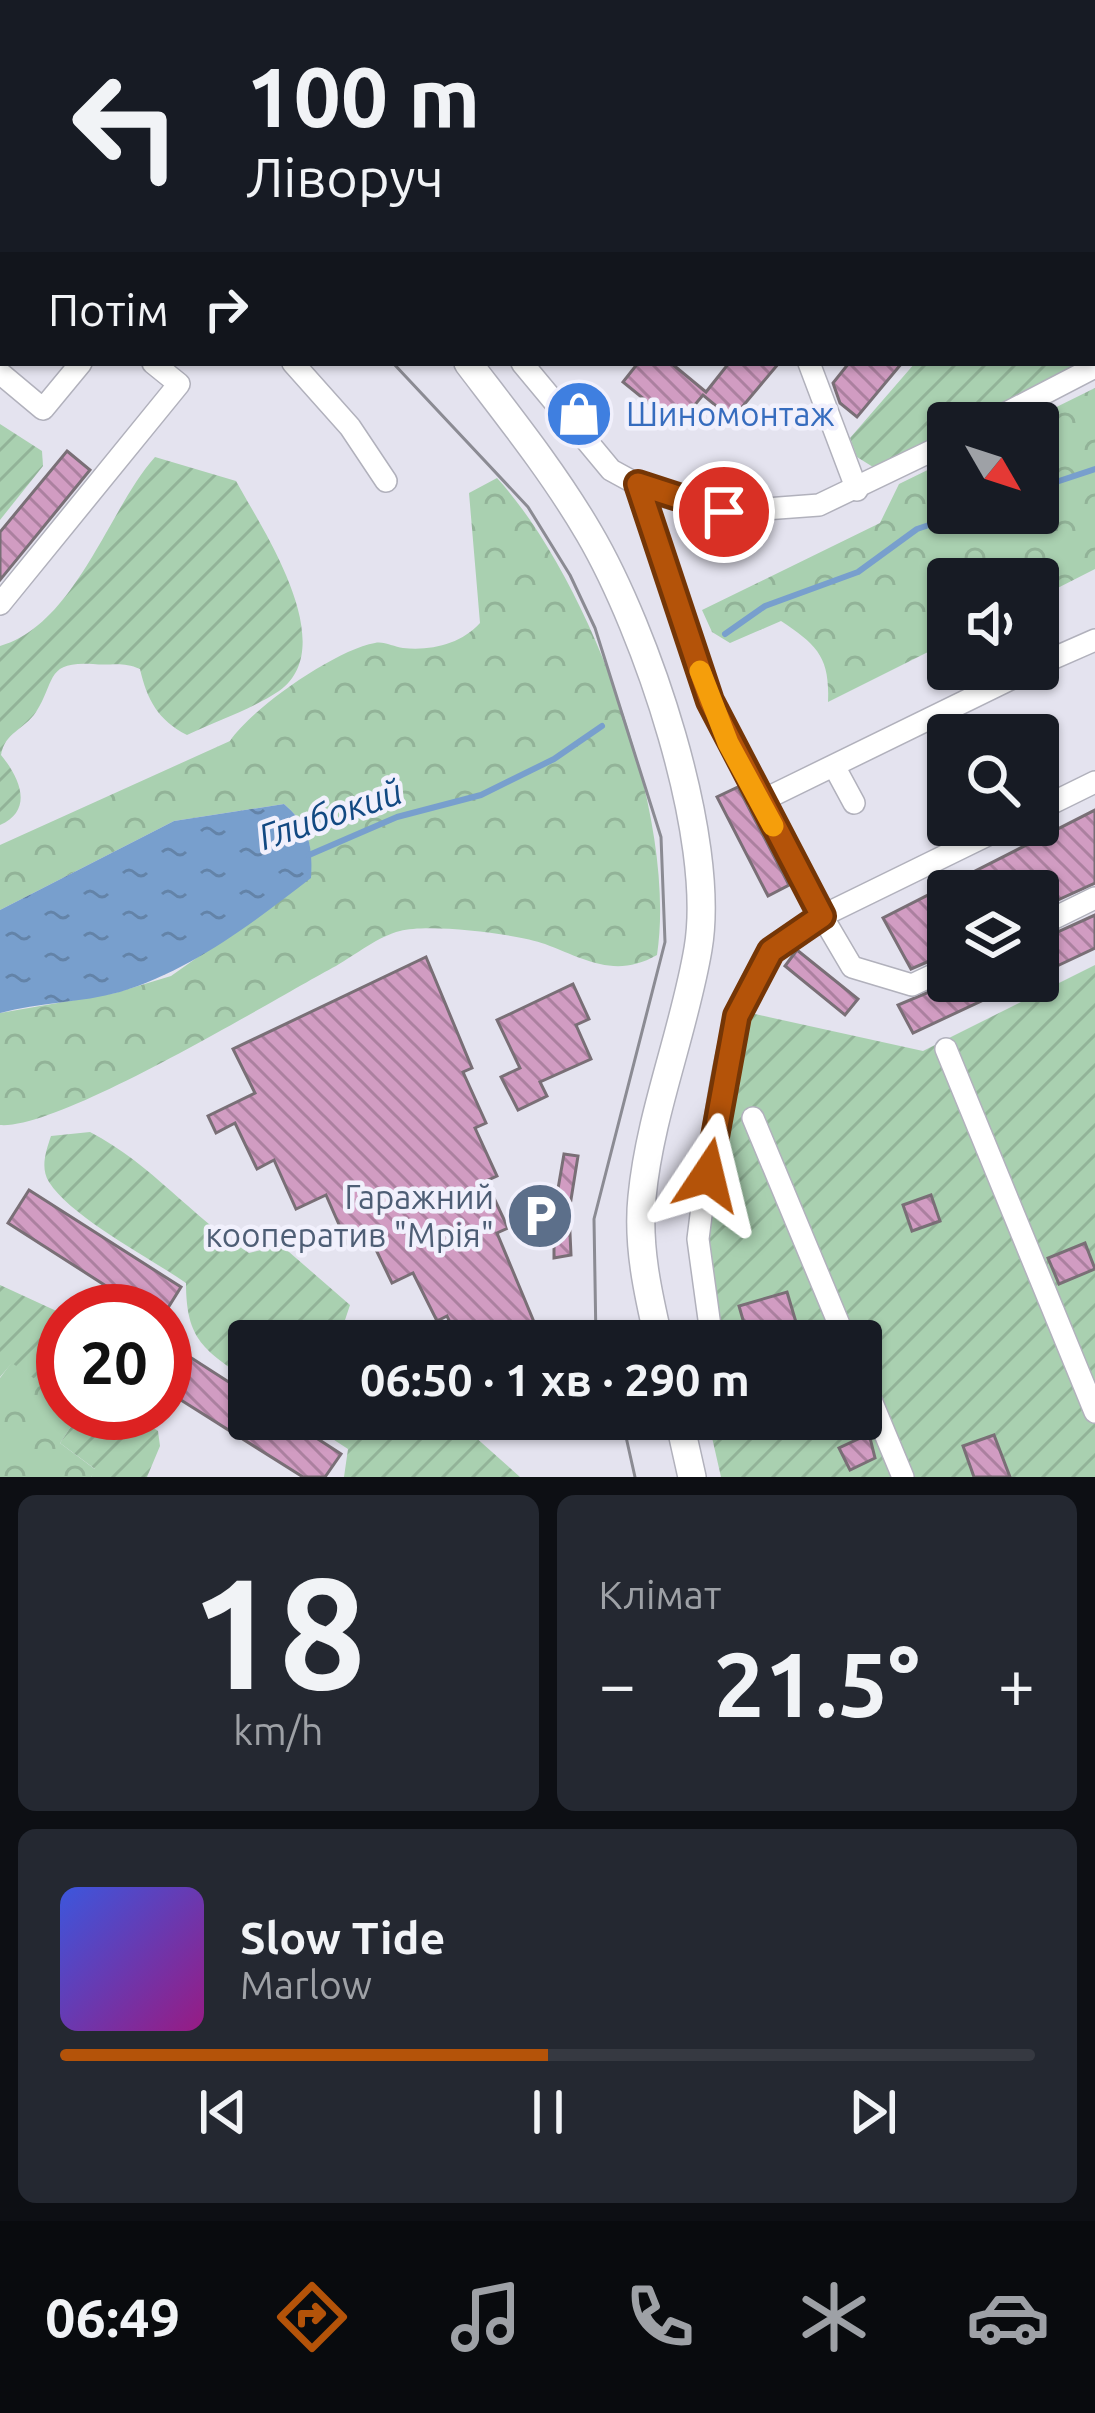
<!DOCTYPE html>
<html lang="uk">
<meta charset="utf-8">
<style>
body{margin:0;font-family:Ubuntu,sans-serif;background:#242831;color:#f1f3f6;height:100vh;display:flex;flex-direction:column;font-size:45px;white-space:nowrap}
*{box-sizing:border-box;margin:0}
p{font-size:39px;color:#9ea1a6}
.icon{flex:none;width:66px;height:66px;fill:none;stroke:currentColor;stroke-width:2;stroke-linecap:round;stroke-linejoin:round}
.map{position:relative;height:1477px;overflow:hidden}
.details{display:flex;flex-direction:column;gap:18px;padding:18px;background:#0d0f14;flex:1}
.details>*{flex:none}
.top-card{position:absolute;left:0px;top:0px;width:1095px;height:366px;box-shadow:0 3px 9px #0004;background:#171b24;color:#f1f3f6;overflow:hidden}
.needle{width:78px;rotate:129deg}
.controls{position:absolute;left:927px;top:402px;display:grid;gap:24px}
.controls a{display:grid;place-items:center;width:132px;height:132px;border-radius:12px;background:#171b24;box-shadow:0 3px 9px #0004;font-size:60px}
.speed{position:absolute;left:36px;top:1284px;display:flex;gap:24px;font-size:60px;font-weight:700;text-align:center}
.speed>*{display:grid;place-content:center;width:156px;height:156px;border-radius:50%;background:#171b24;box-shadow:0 3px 9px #0004;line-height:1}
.speed .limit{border:18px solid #d22;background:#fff;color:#111}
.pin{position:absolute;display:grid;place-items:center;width:102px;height:102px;color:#fff;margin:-51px;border:6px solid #fff;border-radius:50%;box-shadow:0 3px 12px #0007}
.me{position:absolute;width:132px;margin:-66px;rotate:10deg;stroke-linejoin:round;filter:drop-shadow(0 0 9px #0008)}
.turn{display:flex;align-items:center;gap:42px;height:252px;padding:0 48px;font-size:54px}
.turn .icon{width:156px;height:156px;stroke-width:2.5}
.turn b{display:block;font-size:84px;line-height:102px}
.then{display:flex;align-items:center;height:114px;padding:0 48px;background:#0003;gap:24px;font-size:45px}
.big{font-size:90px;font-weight:700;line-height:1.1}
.details .tile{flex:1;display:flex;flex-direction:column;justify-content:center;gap:18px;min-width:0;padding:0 42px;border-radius:18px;background:#242831}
.details .dial{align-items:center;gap:0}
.dial b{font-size:156px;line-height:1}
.song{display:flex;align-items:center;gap:36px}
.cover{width:144px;height:144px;border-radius:18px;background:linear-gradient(135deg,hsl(230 70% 55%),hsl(310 70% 35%))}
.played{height:12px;border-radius:6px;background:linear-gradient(90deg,#b45309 50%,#363941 50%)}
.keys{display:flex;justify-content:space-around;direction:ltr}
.heat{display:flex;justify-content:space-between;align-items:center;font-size:66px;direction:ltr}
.details .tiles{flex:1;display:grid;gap:18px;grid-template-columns:1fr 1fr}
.tile:last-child{grid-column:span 2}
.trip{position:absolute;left:228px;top:1320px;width:654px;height:120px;border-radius:12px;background:#171b24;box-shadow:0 3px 9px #0004;font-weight:700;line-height:120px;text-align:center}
.menu{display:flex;height:192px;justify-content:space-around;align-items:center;background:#090b0e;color:#9ea1a6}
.menu .icon{width:84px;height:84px}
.menu .active{color:#b45309}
.menu b{font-size:54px;color:#f1f3f6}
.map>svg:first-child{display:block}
.forest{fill:url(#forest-crowns)}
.garden{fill:url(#garden-furrows)}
.water{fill:url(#water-ripples)}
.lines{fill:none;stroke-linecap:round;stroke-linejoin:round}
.stream{stroke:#789fcd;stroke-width:6}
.building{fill:url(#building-back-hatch);stroke:#796f76;stroke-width:3}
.minor-casing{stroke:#b1b1bc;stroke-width:24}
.major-casing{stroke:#b1b1bc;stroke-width:30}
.minor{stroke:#fff;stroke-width:21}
.major{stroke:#fff;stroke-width:27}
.tram{stroke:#8b8b93;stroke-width:3}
.route-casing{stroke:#753606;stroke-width:30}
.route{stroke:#b45309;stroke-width:21}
.slow{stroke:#f59e0b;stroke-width:21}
.labels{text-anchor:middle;stroke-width:9;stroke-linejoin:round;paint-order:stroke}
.shop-label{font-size:33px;fill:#366cbe;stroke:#f1f0fc;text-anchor:start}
.service-label{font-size:33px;fill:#4e5e75;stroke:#f1f0fc;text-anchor:end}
.water-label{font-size:36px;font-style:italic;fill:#124982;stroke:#f1f0fc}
</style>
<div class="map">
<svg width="1095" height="1477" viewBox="0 0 1095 1477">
<defs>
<pattern id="forest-crowns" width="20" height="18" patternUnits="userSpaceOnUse" patternTransform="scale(3)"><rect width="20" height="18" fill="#a9d0b0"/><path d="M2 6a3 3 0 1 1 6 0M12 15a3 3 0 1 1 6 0" fill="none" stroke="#92b398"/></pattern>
<pattern id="garden-furrows" width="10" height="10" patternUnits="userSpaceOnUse" patternTransform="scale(3)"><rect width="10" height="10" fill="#a9d0b0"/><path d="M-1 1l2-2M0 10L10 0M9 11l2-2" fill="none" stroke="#92b398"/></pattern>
<pattern id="water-ripples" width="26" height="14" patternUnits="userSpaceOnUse" patternTransform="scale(3)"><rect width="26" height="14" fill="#789fcd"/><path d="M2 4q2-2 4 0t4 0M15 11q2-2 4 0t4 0" fill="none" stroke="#6383a8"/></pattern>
<pattern id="building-back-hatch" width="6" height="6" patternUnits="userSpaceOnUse" patternTransform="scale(3)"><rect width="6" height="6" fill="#d19cc2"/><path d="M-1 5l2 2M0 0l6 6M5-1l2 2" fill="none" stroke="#ab809f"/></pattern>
</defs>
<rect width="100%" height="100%" fill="#e4e3ef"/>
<g class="forest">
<path d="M 1095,388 L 1095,569 L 1038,598 L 1038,579 L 948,579 L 948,642 L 828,702 C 830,657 817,645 781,621 L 730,643 L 712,632 L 702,610 L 880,523 L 899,484 L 948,460 L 948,513 L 1038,513 L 1038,423 L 1024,423 Z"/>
<path d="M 497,478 C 590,580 678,817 657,955 C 615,979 585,959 545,944 C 516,934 430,923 400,931 C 379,936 355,955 336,966 C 272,1000 60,1130 0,1125 L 0,1013 L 115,993 L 171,976 L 310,878 C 313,846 309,825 284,804 L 174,821 L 0,910 L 0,845 L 230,741 C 252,708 335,650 375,643 C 384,641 394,647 403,648 C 431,651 461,644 480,623 L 469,493 Z"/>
<path d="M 12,1362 L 63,1399 L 63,1413 L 80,1413 L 60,1443 L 96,1470 L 91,1477 L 0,1477 L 0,1378 Z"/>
</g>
<g class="garden">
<path d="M 915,363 L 1087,363 L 974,423 L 948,423 L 948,437 L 881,472 L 857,457 L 850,438 Z"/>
<path d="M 0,424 L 42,451 L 43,466 L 0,520 Z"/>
<path d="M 155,457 L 236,481 C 262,529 342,646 279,691 C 252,709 216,721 187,735 C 158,720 147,700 140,669 C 122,661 112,666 93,664 C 45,661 56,681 36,712 C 24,730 5,732 1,755 C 20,778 34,810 0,825 L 0,646 C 76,624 109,508 155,457 Z"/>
<path d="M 1095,965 L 1095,1477 L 721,1477 L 711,1433 L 729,1419 L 861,1419 L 861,1341 L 717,1341 L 701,1245 L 732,1009 L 923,1051 Z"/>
<path d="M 90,1132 C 152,1164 191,1217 249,1253 L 281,1245 L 350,1305 L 343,1326 L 359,1341 L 249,1341 L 249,1381 C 205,1350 186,1341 186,1283 C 149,1257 72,1218 49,1182 C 40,1168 46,1151 51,1136 Z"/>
<path d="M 0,1285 L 63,1314 L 63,1399 L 12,1363 L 0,1377 Z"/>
<path d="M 80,1413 L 131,1413 L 158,1431 L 160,1446 L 147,1477 L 91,1477 L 95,1469 L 60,1443 Z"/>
<path d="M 302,1419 L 455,1419 L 520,1477 L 344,1477 L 348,1449 Z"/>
</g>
<path class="water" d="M 284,804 C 309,825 313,846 311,878 C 253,923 190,971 120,992 C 81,1003 39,1002 0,1013 L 0,910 L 174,821 Z"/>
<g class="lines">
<g class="stream">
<path d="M 1038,488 L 1095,469"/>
<path d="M 725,634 L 765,606 L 858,572 L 917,529 L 965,513"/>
<path d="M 309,855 L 397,817 L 481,795 L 554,759 L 602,726"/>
</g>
</g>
<g class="building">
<path d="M 638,363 L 671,363 L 706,392 L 729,363 L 779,363 L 732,419 L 703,395 L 677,426 L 623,382 Z"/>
<path d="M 849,363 L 902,363 L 857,417 L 840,403 L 833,383 Z"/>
<path d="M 67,451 L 90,470 L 0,580 L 0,532 Z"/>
<path d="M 738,787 L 789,885 L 768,896 L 717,797 Z"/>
<path d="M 1095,810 L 1095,883 L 1038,909 L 1038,891 L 948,891 L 948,953 L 911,969 L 883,918 Z"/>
<path d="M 1095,915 L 1095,948 L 1038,975 L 1038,941 Z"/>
<path d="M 797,950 L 858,999 L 845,1015 L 785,966 Z"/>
<path d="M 426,957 L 472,1068 L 463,1072 L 486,1123 L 475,1128 L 497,1176 L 486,1181 L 508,1228 L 497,1233 L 539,1334 L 523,1341 L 459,1341 L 447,1316 L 437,1321 L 413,1273 L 392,1283 L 369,1235 L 348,1245 L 326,1195 L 296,1209 L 274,1160 L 257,1169 L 235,1123 L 216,1133 L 208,1116 L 255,1093 L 233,1049 Z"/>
<path d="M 955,981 L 1024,981 L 913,1033 L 898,1005 Z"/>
<path d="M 573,984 L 589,1019 L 576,1025 L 591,1059 L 540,1082 L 547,1096 L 518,1110 L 501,1077 L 520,1068 L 497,1020 Z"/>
<path d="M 564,1154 L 578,1156 L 569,1212 L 571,1255 L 554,1258 L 554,1212 Z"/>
<path d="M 29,1190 L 181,1287 L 166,1311 L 145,1311 L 8,1223 Z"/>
<path d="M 931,1195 L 940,1221 L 912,1231 L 903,1205 Z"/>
<path d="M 1085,1243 L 1095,1269 L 1059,1284 L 1048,1258 Z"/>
<path d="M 787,1292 L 798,1329 L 749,1341 L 739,1306 Z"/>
<path d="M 165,1341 L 249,1395 L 249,1419 L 287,1419 L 341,1454 L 325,1477 L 303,1477 L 165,1390 Z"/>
<path d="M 869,1434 L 875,1458 L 850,1470 L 839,1448 Z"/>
<path d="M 994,1435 L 1010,1477 L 974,1477 L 963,1446 Z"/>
</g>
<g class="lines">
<defs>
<g id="minor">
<path d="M 184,3 L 188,0"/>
<path d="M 741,3 L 744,0"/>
<path d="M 0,242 L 3,244"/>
<path d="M 293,363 L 350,427 L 386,481"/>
<path d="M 522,363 L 611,470 L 655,494 L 725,512 L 819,505 L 948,443"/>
<path d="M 809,363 L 857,490"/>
<path d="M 0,373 L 43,409 L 81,363"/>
<path d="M 987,423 L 1095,367"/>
<path d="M 638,484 L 710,701 L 822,916 L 1008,825"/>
<path d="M 0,604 L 179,384 L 153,363"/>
<path d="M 1038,665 L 1095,640"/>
<path d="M 834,766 L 854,803"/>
<path d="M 759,802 L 1031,669"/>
<path d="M 1038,810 L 1095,782"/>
<path d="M 1038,926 L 1095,898"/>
<path d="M 946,1049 L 1095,1412"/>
<path d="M 753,1118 L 846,1341"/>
<path d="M 712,1341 L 698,1239 L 701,1215 C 715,1139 720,1015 769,955 C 782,939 805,928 822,916 L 852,967 L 912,985 L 948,968"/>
<path d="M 861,1376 L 903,1477"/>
</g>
<g id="major">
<path d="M 162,0 L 163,3"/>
<path d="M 468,363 C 510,418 554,473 589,533 C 646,630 717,838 698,949 C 684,1032 650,1113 642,1197 C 637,1245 648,1294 659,1341"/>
<path d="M 679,1419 L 692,1477"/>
</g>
</defs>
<use href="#minor" class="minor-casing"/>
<use href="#major" class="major-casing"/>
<use href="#minor" class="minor"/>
<use href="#major" class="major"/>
<g class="tram">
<path d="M 90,0 L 92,3"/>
<path d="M 110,0 L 112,3"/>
<path d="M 393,363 L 528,507 L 570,575 L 595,628 L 661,837 L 665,942 L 594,1219 L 596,1341"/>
<path d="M 622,1419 L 635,1477"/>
</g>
</g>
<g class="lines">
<defs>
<path id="route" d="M 708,1175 L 737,1016 L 771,951 L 822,916 L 710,701 L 638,484 L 724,512"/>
</defs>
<use href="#route" class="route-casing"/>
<use href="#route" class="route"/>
<path class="slow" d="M 700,671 L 728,743 L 773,826"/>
</g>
<defs>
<symbol id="shop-disc" viewBox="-11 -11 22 22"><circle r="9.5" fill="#3f7fe0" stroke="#f1f0fc"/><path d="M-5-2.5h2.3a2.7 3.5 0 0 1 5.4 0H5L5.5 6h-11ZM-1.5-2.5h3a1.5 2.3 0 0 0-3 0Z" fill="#fff"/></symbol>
<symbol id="parking-disc" viewBox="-11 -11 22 22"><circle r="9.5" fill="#5c6f8a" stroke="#f1f0fc"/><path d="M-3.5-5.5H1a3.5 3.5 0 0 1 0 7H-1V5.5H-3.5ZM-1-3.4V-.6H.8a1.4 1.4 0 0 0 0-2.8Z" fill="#fff"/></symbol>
</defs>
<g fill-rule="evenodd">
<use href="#shop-disc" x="541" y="376" width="76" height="76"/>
<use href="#parking-disc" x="502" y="1178" width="76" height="76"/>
</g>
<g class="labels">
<g class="shop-label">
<text x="626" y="426">Шиномонтаж</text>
</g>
<g class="service-label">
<text x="494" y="1209">Гаражний<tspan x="494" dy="38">кооператив "Мрія"</tspan></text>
</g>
<g class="water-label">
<text transform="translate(330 814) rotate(-19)" y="13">Глибокий</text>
</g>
</g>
</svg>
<div class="controls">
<a><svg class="needle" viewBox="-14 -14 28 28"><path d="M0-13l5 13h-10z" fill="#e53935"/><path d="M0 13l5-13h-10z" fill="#9ea1a6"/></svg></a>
<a><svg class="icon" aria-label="sound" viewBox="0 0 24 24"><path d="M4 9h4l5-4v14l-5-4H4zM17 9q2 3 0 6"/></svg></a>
<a><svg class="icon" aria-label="search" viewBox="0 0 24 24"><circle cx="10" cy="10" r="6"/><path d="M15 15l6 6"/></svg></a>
<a><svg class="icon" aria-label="layers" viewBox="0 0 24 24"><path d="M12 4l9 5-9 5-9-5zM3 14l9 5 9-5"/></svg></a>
</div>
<div class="speed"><div class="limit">20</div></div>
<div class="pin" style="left:724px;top:512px;background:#d93025"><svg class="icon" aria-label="arrive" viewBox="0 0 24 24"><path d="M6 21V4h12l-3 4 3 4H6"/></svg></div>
<svg class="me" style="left:708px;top:1175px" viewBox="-20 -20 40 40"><path d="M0-17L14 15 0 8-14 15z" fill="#b45309" stroke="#fff" stroke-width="4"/></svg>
<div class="trip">06:50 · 1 хв · 290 m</div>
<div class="top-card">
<div class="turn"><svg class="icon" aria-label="left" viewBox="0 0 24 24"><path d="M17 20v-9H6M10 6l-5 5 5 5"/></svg><div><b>100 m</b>Ліворуч</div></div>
<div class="then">Потім<svg class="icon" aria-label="right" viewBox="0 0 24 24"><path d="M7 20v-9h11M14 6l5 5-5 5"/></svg></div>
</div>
</div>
<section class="details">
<div class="tiles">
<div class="tile dial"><b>18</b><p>km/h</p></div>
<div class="tile"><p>Клімат</p>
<div class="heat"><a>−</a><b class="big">21.5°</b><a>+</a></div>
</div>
<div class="tile">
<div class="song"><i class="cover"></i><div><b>Slow Tide</b><p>Marlow</p></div></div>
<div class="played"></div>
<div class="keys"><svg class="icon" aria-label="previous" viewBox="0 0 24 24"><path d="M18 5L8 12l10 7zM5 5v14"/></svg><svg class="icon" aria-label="pause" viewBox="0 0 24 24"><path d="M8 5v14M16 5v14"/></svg><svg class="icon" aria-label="next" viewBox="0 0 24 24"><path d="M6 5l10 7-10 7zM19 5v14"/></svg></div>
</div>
</div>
</section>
<nav class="menu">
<b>06:49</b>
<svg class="icon active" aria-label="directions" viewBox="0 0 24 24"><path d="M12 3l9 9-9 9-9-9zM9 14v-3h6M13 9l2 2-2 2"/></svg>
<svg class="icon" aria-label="music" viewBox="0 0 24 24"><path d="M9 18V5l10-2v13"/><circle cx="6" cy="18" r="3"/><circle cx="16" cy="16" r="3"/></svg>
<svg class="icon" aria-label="phone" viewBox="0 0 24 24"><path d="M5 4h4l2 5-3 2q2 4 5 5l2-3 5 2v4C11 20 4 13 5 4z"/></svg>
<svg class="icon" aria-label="climate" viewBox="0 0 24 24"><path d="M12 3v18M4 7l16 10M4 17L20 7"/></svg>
<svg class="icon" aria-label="car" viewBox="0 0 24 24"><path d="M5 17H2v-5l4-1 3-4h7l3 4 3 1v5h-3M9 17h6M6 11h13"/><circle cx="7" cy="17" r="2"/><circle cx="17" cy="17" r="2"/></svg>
</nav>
